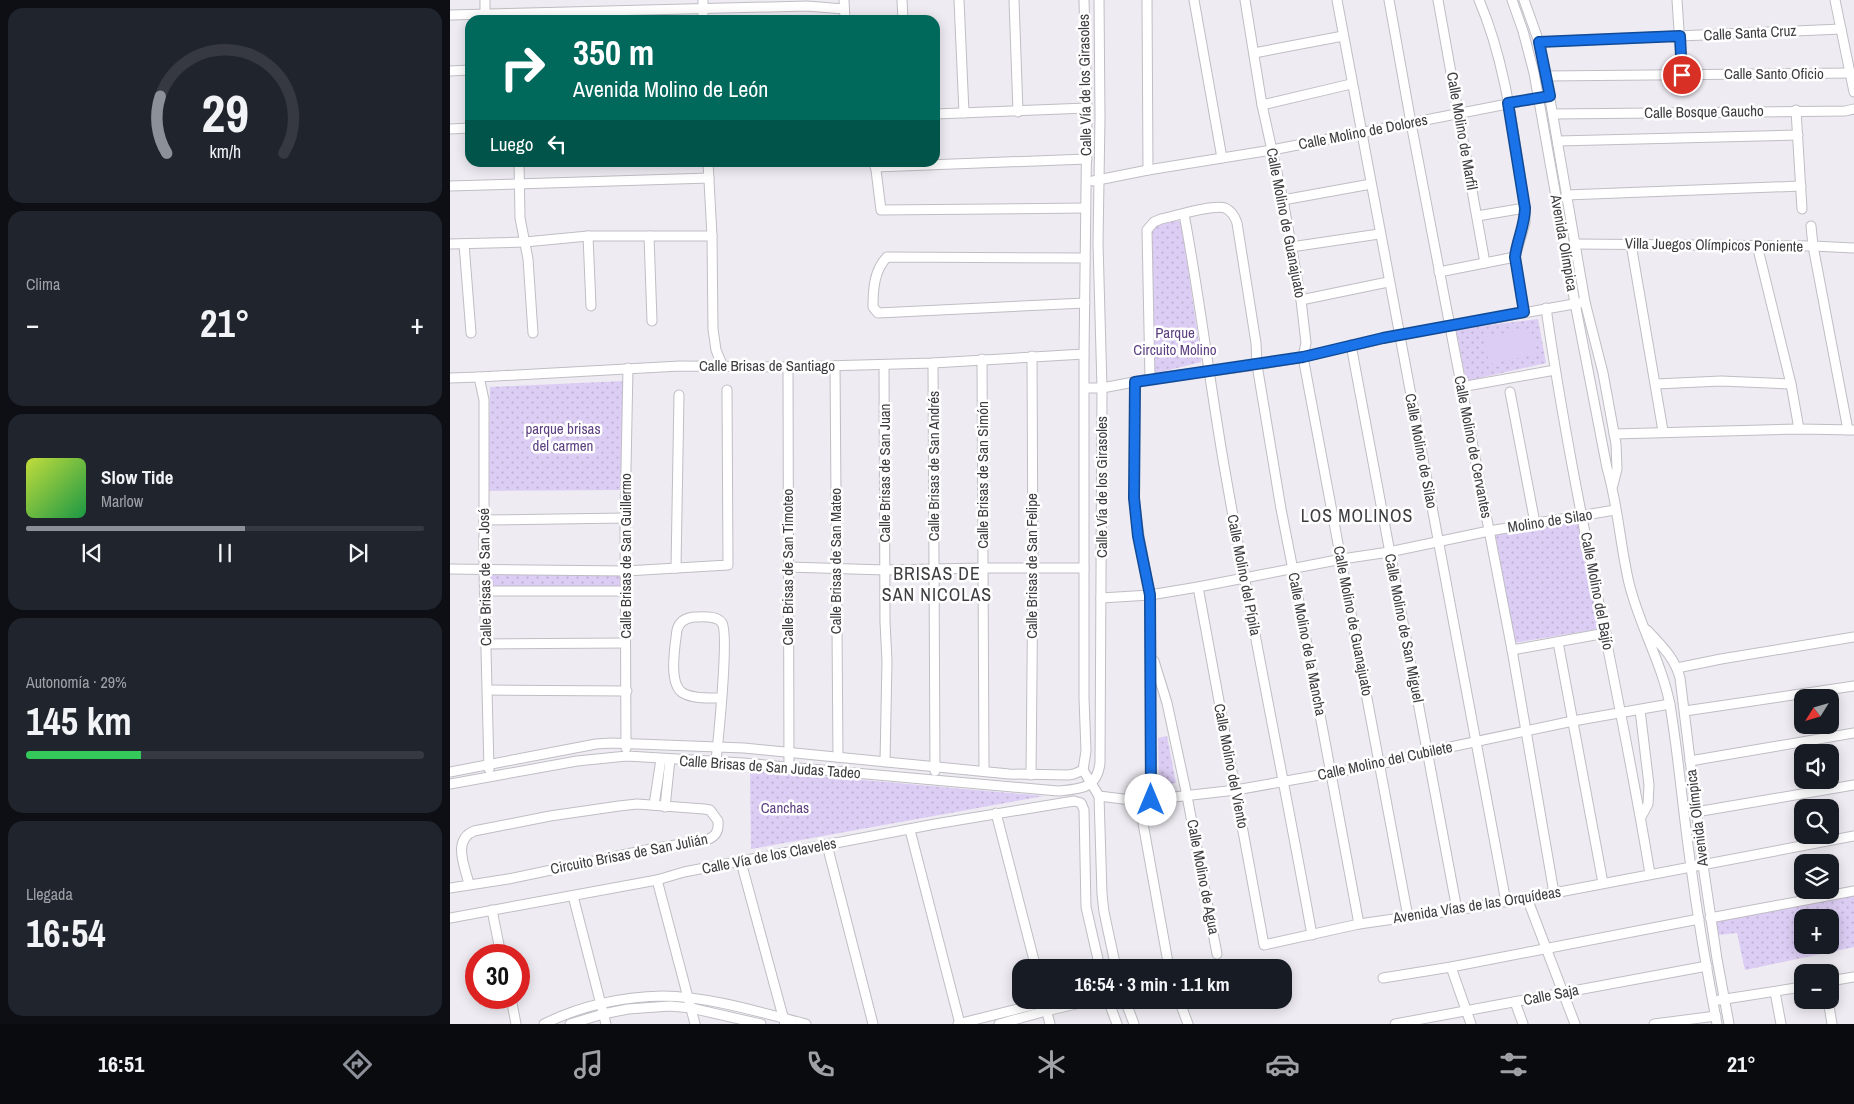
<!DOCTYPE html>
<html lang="es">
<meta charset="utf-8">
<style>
body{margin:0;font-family:"Archivo Narrow",sans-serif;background:#20242c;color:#f1f3f6;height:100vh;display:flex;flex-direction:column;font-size:19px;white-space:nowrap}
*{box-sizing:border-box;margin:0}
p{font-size:16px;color:#9ea1a6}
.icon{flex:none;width:28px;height:28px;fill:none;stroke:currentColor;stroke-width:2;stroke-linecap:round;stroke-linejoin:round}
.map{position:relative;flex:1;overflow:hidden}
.side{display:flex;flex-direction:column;gap:8px;padding:8px;background:#0d0f14;width:450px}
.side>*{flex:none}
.top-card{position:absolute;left:15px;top:15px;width:475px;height:152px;border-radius:15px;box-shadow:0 2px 12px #0003;background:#00695c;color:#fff;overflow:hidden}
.needle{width:32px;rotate:233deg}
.tools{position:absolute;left:1344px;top:689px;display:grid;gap:10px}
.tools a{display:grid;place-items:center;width:45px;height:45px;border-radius:10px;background:#171b24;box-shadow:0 2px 12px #0003;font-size:25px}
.speed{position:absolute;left:15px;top:944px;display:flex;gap:10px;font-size:25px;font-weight:700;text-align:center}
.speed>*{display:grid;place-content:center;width:65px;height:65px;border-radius:50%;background:#171b24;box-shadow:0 2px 12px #0003;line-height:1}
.speed .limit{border:8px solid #d22;background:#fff;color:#111}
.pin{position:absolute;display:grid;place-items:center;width:42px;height:42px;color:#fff;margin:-21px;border:2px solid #fff;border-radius:50%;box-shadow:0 1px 5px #0007}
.me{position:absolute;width:55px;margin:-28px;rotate:0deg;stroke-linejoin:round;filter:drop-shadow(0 0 4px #0008)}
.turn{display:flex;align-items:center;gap:18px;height:105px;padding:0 25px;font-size:22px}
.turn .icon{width:65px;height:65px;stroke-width:2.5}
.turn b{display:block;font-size:35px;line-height:42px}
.then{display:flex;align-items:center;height:48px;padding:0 25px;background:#0003;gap:10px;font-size:19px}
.big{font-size:38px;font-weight:800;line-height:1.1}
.side .card{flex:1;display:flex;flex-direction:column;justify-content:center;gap:8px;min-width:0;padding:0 18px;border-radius:15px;background:#20242c}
.side .dial{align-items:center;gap:0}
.dial svg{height:130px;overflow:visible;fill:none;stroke:#363941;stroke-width:7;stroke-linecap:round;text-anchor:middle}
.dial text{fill:#f1f3f6;stroke:none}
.song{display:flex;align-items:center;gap:15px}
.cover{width:60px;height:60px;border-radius:8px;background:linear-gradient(135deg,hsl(70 70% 55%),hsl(140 70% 35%))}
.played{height:5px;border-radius:2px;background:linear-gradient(90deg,#8c9099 55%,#363941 55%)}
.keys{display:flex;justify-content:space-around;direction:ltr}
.heat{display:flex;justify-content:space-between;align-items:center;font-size:28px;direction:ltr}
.charge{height:8px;border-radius:4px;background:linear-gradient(90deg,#34c759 29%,#363941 0)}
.trip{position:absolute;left:562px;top:959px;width:280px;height:50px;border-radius:15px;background:#171b24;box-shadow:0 2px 12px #0003;font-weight:800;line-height:50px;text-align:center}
.dock{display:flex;height:80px;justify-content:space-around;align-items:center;background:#090b0e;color:#9ea1a6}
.dock .icon{width:35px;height:35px}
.dock .current{color:#8c9099}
.dock b{font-size:22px;color:#f1f3f6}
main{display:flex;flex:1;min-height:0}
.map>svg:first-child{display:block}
.green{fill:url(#green-dots);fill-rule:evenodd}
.pitch{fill:#dccdf4}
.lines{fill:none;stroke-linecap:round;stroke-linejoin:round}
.minor-casing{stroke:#c0bdc4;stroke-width:11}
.minor{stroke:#fff;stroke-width:9}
.route-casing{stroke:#114b97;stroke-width:12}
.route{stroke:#1a73e8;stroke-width:9}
.labels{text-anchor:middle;stroke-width:5;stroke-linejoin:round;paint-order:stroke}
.street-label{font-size:15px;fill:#3d3c3f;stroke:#fff}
.park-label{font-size:15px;fill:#5d4081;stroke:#fff}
.quarter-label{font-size:18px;letter-spacing:1px;fill:#3d3c3f;stroke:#fff}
</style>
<main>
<section class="side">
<div class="card dial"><svg viewBox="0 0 100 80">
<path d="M14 69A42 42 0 1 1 86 69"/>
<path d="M14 69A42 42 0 0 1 10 34" stroke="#8c9099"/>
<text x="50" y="56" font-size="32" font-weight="700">29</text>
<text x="50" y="72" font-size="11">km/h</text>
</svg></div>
<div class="card"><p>Clima</p>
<div class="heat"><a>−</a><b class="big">21°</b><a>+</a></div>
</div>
<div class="card">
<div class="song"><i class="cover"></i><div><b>Slow Tide</b><p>Marlow</p></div></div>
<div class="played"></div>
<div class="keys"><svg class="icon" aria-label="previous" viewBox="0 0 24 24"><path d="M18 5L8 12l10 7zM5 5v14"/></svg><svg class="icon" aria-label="pause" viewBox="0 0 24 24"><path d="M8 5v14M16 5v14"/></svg><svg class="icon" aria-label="next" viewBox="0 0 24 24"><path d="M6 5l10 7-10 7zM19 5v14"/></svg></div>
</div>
<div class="card"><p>Autonomía · 29%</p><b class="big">145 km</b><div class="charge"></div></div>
<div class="card"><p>Llegada</p><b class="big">16:54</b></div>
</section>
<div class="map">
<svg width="1404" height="1024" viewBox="0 0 1404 1024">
<defs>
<pattern id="green-dots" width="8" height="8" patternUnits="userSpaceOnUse" patternTransform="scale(1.25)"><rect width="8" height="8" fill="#dccdf4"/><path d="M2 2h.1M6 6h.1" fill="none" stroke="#beb1d2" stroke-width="1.8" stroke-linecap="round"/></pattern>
</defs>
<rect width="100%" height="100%" fill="#eeebf2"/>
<g class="green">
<path d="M 708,221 L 731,221 L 731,222 L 751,357 L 751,362 L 703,374 L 702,224 Z"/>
<path d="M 1088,319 L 1096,363 L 1016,381 L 1006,329 Z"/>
<path d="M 174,381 L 172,490 L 38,491 L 40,387 Z"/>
<path d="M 1129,518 L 1148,629 L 1064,643 L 1045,532 Z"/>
<path d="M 170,573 L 170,588 L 41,589 L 40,574 Z"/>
<path d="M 717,736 L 726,783 L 709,785 L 708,738 Z"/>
<path d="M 300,770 L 594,796 L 301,849 Z"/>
<path d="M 1404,895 L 1404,947 L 1295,970 L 1287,933 L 1269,935 L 1266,924 L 1268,920 ZM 1352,918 L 1380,918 L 1380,945 L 1352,945 Z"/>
</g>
<path class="pitch" d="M 1081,328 L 1086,354 L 1039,364 L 1034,337 Z"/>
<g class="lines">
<defs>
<g id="minor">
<path d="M 253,0 L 253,20"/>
<path d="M 394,0 L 395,20"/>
<path d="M 452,0 L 453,20"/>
<path d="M 509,0 L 514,113"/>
<path d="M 564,0 L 568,112"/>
<path d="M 697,0 L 698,170"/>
<path d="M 744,0 L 772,158"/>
<path d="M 795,0 L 812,105 L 833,200 L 851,300 L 856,343 L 853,357 L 958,917"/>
<path d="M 887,0 L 1056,902"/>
<path d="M 939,0 L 961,123 L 1062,650 L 1104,893"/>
<path d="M 988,0 L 1035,263"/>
<path d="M 1029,0 C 1057,65 1064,139 1075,208 L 1075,223 L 1065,257 L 1074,312"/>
<path d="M 1062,0 L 1073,31 L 1084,73 L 1125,303 L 1157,468 C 1168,505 1170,545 1179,583 C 1189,625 1212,663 1220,705 C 1229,759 1233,813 1241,867 C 1248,919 1257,972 1267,1024"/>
<path d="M 1074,0 L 1089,42 L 1096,76 L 1135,302 L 1153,373 L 1166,444 L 1167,469 L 1163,485"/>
<path d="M 1227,0 L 1232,75"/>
<path d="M 1385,0 L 1404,92"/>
<path d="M 0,15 L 357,6 L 394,9"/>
<path d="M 35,20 L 35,0"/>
<path d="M 1089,42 L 1391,29"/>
<path d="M 804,53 L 893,36"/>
<path d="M 0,71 L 20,70"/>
<path d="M 1096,76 L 1401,73"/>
<path d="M 812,105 L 901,84"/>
<path d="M 1346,110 L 1352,209"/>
<path d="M 485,114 L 637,108"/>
<path d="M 1104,114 L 1395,111 L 1404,109"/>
<path d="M 0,129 L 20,128"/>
<path d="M 1108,141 L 1348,135"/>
<path d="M 69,162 L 70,218 L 78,259 L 83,333"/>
<path d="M 258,162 L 262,236 L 263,329 L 266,350 L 273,367"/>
<path d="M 425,162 L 431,210 L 635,208"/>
<path d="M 425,167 L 637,159"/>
<path d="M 643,181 L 698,170 L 822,150 L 1093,97"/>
<path d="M 0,186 L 259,178"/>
<path d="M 1116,195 L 1351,186"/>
<path d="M 833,200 L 921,184"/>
<path d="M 734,214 C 750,299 760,386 775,471 C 802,626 834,780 862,935"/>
<path d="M 1027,216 L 1075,208"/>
<path d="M 1361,226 L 1363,246 L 1398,430"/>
<path d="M 138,236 L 141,306"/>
<path d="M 199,236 L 202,321"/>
<path d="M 0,244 L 75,242 L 138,236 L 262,236"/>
<path d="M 14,244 L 21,333"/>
<path d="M 1125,244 L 1363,246 L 1404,248"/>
<path d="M 1181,244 L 1213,431"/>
<path d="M 1307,245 L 1341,384 L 1349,429"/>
<path d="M 841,247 L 929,234"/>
<path d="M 635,258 L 437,257 C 424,270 423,290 423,307 L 428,313 L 635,303"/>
<path d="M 989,272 L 1065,257"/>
<path d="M 851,300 L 938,282"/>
<path d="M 1096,308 C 1123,498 1169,685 1200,874"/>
<path d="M 901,345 L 1007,910"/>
<path d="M 532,359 L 534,771"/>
<path d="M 483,363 L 485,771"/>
<path d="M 434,365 L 435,622 L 437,661 L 435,762"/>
<path d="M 385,366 L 388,757"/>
<path d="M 338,367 L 339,768"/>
<path d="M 29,377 L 34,400 L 34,570 L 39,769"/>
<path d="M 0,378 L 29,377 L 230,366 L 338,367 L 483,363 L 634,354"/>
<path d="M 700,379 L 697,230 L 704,222 L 711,219 C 725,216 763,204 775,208 C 782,211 785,217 787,223 L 806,343 L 807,365 L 831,509 L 843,570 L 909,924"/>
<path d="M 685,382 L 684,498 L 689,536 L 700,595 L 701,800"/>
<path d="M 1206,384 L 1271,381 L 1341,384"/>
<path d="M 1011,387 L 1105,370"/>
<path d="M 635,388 L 652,388 L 700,379 L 807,365 L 853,357 L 949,335 L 1135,302"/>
<path d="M 1060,392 L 1085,523"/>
<path d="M 1164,434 L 1349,429 L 1404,430"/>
<path d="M 34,520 L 175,518"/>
<path d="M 338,567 L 435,570 L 533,568 L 634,568"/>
<path d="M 226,568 L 229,395"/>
<path d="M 0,569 L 176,571 L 278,565 L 277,390"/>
<path d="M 748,587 L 814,945 L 909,924 L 1007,910 L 1104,893 L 1404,836"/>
<path d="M 36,591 L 176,591"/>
<path d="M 651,598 L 700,595 L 748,587 L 892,559 L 939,552 L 1039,531 L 1165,510"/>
<path d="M 1197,630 C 1211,645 1225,658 1230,678 L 1253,865 L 1267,959 L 1279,1024"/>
<path d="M 1108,642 L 1153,883"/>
<path d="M 36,644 L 175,643"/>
<path d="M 1062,650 L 1156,633"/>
<path d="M 704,661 L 717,703 L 737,796 L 767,954"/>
<path d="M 1227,668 L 1271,659 L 1404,637"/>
<path d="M 38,690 L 177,691"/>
<path d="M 1190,710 L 1199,785 L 1198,804 L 1191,817"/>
<path d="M 1235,711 L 1404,686"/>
<path d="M 176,748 L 175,518 L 178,368"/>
<path d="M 266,761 C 268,742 279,634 272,623 C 267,615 252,617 244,617 C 235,618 229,622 227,630 C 225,646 218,684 233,693 C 243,699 260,698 271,698"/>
<path d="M 1240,761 L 1404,733"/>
<path d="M 633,770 L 636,751 L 634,698 L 634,354 L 637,108 L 634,0"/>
<path d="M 633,770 L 649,796 L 652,894 L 654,912 L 666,968"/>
<path d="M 0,772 L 146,744 L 161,743 L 294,748 L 559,774 L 618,775 L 624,774 L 633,770"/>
<path d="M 581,775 L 583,569 L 582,356"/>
<path d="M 0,784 L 127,761 L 177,756 L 293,763 L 608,791 C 630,789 647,789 650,763 L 652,388 L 648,243 L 650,117 L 649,0"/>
<path d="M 649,796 L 689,801 L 786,790 L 931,764 L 977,752 L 1123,721 L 1220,704"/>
<path d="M 689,801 L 719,968"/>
<path d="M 204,805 L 211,759"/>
<path d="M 215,807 L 220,759"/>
<path d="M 1246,812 L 1404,785"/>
<path d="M 546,813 L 586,968"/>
<path d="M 460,830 L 510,1024"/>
<path d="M 377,845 L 423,1024"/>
<path d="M 291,862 L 335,1024"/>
<path d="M 207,880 L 245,1024"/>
<path d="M 0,888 L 58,879 L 201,849 L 256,840 C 266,837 269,831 268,821 L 260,810 L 254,809 L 187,804 L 169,806 L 100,816 L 24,831 C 2,840 15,867 19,884"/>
<path d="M 123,896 L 156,1024"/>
<path d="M 1077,898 L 1125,1024"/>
<path d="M 42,910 L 51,955"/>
<path d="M 0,918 L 207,880 L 234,872 L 485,824 L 624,801 L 631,803 L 634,810 L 636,907 L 650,968"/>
<path d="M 1260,918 L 1404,891"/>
<path d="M 1001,967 L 1021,1024"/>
<path d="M 933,978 L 1001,967 L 1249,919"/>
<path d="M 1380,981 L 1404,977"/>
<path d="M 1325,992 L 1331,1024"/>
<path d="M 61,998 L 66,1024"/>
<path d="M 658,1000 L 667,1024"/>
<path d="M 675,1000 L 684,1024"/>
<path d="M 729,1000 L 738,1024"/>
<path d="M 1269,1000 L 1352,987"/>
<path d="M 1378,1000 L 1382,1024"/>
<path d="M 1065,1002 L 1073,1024"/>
<path d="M 595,1005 L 600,1024"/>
<path d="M 94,1024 C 130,1006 173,997 213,996 C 256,996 313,1013 356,1024"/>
<path d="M 120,1024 L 153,1014 L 178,1009 L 220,1006 L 241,1008 L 311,1024"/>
<path d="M 508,1024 L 603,1000"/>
<path d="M 549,1024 L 596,1011 L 643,1000"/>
<path d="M 945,1024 L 1257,966"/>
<path d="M 1204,1024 L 1266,1016"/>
</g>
</defs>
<use href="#minor" class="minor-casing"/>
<use href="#minor" class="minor"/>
</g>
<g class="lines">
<defs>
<path id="route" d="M 701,800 L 700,595 L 688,536 L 684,498 L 685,382 L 853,357 L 933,338 L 1074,312 L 1065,257 C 1067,240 1075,225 1075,208 L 1058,103 L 1100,96 L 1089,42 L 1230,36 L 1232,75"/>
</defs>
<use href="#route" class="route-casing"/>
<use href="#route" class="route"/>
</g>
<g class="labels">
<g class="street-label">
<text transform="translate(1300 33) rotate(-3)" y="5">Calle Santa Cruz</text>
<text x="1324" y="79">Calle Santo Oficio</text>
<text transform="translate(635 85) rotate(-91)" y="5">Calle Vía de los Girasoles</text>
<text transform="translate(1254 112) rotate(-1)" y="5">Calle Bosque Gaucho</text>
<text transform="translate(1012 131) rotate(80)" y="5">Calle Molino de Marfil</text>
<text transform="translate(913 132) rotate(-11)" y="5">Calle Molino de Dolores</text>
<text transform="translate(836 223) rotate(79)" y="5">Calle Molino de Guanajuato</text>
<text transform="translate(1114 243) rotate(80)" y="5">Avenida Olímpica</text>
<text transform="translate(1264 245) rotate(1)" y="5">Villa Juegos Olímpicos Poniente</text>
<text x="317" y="371">Calle Brisas de Santiago</text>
<text transform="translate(1023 447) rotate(79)" y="5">Calle Molino de Cervantes</text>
<text transform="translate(971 451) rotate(79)" y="5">Calle Molino de Silao</text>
<text transform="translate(484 466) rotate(-90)" y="5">Calle Brisas de San Andrés</text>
<text transform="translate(435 473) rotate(-90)" y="5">Calle Brisas de San Juan</text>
<text transform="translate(533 475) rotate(-90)" y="5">Calle Brisas de San Simón</text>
<text transform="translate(652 487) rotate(-90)" y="5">Calle Vía de los Girasoles</text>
<text transform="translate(1100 521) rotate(-9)" y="5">Molino de Silao</text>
<text transform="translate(176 556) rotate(-90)" y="5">Calle Brisas de San Guillermo</text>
<text transform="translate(386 561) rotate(-90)" y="5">Calle Brisas de San Mateo</text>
<text transform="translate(582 566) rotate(-90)" y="5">Calle Brisas de San Felipe</text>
<text transform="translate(338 567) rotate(-90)" y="5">Calle Brisas de San Timoteo</text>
<text transform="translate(794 575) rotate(79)" y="5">Calle Molino del Pípila</text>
<text transform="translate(35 577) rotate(-91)" y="5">Calle Brisas de San José</text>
<text transform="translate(1147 591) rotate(79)" y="5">Calle Molino del Bajío</text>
<text transform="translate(903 621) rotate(79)" y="5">Calle Molino de Guanajuato</text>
<text transform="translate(954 628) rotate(79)" y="5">Calle Molino de San Miguel</text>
<text transform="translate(857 644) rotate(79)" y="5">Calle Molino de la Mancha</text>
<text transform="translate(935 761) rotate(-12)" y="5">Calle Molino del Cubilete</text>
<text transform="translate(781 766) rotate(79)" y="5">Calle Molino del Viento</text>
<text transform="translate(320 767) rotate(4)" y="5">Calle Brisas de San Judas Tadeo</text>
<text transform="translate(1247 818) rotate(-97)" y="5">Avenida Olímpica</text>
<text transform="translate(179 854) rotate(-11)" y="5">Circuito Brisas de San Julián</text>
<text transform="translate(319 856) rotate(-11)" y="5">Calle Vía de los Claveles</text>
<text transform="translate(753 877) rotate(79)" y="5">Calle Molino de Agua</text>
<text transform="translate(1027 905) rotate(-9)" y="5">Avenida Vías de las Orquídeas</text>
<text transform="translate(1101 995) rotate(-11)" y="5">Calle Saja</text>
</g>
<g class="park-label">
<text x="725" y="338">Parque<tspan x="725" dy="17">Circuito Molino</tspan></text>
<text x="113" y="434">parque brisas<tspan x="113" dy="17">del carmen</tspan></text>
<text x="335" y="813">Canchas</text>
</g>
<g class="quarter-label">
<text x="907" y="522">LOS MOLINOS</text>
<text x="487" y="580">BRISAS DE<tspan x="487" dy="21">SAN NICOLAS</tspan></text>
</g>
</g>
</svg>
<div class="tools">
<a><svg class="needle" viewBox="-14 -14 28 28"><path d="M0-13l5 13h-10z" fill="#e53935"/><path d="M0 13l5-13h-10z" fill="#9ea1a6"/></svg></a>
<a><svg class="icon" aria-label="sound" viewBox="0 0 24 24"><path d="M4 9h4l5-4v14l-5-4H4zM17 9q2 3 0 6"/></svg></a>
<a><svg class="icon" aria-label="search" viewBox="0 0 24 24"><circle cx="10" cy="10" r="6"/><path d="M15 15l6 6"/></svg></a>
<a><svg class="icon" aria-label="layers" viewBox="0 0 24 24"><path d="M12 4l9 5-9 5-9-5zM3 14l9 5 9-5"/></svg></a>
<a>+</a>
<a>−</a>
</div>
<div class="speed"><div class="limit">30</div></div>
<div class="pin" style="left:1232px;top:75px;background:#d93025"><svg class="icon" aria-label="arrive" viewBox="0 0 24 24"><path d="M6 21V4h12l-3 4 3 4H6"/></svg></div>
<svg class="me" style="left:701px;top:800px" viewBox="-20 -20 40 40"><circle r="19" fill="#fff"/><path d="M0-13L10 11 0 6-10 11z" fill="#1a73e8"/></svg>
<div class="trip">16:54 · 3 min · 1.1 km</div>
<div class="top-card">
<div class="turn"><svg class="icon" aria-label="right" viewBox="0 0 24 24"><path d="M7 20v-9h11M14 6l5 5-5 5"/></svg><div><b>350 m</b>Avenida Molino de León</div></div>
<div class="then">Luego<svg class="icon" aria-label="left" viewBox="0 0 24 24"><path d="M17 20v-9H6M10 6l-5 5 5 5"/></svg></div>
</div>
</div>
</main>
<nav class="dock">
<b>16:51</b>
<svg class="icon current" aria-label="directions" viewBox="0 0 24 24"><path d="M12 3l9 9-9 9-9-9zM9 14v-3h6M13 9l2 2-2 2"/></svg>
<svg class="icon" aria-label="music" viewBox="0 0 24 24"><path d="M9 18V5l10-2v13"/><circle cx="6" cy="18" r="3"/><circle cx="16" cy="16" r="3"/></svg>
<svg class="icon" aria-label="phone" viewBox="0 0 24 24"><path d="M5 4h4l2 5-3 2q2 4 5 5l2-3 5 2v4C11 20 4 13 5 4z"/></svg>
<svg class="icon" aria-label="climate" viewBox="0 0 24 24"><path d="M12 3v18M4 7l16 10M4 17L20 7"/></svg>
<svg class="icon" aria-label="car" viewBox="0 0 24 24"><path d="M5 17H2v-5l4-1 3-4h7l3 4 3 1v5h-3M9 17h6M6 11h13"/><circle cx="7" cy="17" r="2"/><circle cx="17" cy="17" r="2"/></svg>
<svg class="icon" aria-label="filters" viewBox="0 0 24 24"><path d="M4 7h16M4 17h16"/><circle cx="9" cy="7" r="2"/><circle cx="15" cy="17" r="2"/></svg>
<b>21°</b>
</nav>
